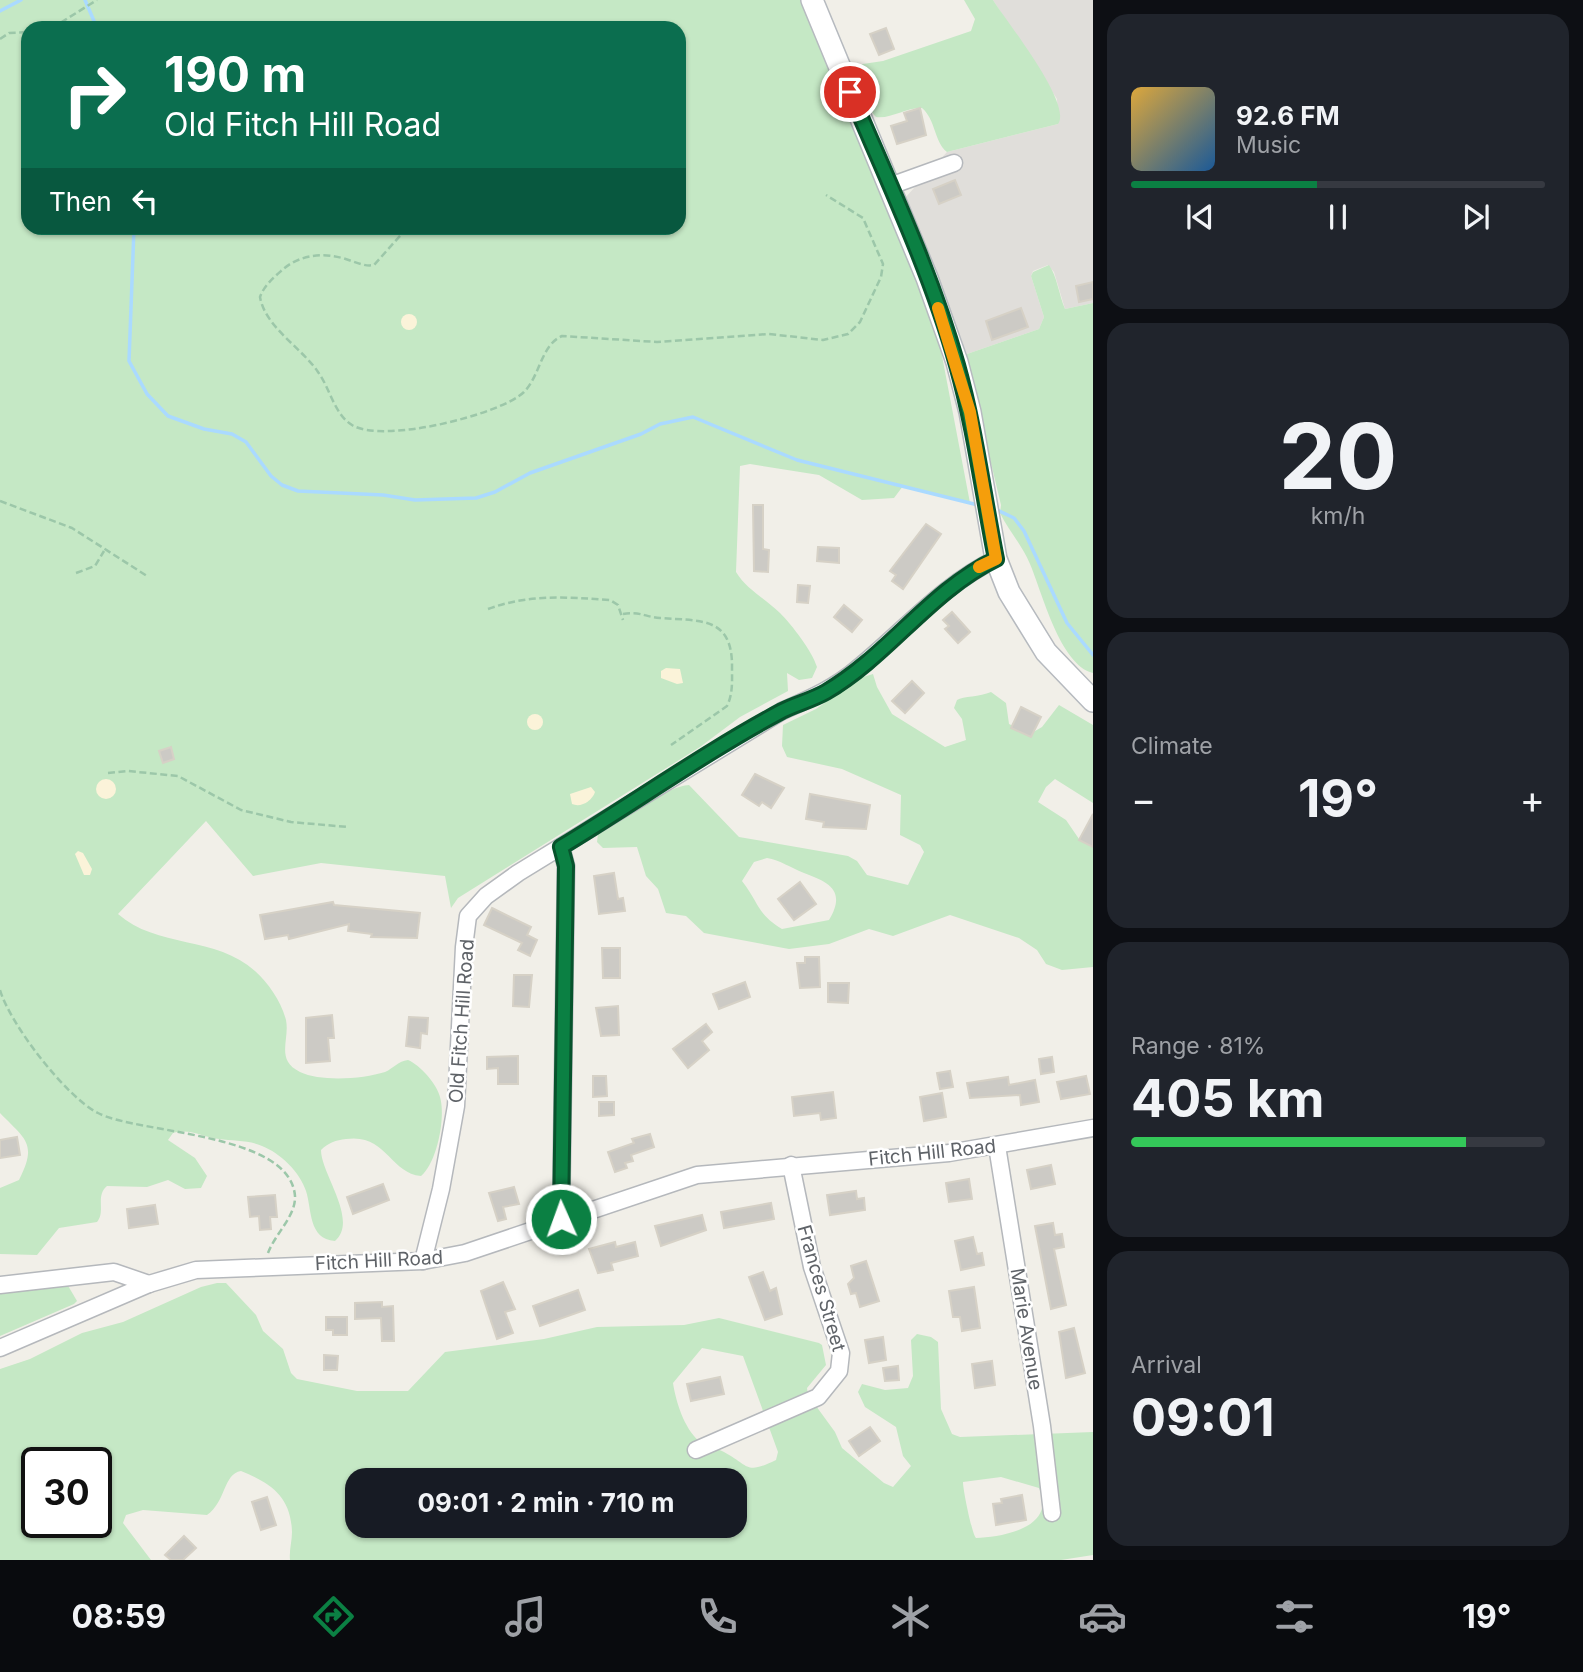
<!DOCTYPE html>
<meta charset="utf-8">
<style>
body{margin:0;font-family:Inter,sans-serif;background:#20242c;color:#f1f3f6;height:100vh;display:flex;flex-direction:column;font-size:26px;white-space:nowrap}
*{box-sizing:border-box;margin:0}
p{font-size:23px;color:#9ea1a6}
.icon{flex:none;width:38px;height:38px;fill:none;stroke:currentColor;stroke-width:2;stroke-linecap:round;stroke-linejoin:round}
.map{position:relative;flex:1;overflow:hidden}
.sheet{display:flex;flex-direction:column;gap:14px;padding:14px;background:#0d0f14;width:490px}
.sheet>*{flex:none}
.guide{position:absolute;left:21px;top:21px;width:665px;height:214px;border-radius:21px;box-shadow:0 2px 5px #0004;background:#0b6e4f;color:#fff;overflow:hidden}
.speed{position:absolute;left:21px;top:1447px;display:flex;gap:14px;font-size:35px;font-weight:700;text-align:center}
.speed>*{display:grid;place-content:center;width:91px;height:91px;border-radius:50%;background:#171b24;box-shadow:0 2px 5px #0004;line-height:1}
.speed .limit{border:4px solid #111;border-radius:10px;background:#fff;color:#111}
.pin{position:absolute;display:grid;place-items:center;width:60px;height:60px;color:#fff;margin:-30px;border:4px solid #fff;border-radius:50%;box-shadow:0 2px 7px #0007}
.me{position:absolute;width:77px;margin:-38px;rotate:358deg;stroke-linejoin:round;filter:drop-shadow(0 0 5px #0008)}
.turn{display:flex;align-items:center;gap:24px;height:147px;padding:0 28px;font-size:32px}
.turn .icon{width:91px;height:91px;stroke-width:2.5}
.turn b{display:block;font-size:49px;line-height:60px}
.then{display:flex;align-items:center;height:66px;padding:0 28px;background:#0003;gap:14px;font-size:26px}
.big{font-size:52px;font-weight:700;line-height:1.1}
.sheet .tile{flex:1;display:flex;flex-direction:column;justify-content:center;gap:10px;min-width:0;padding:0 24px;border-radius:21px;background:#20242c}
.sheet .dial{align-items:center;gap:0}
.dial b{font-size:91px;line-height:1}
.song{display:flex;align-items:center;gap:21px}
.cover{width:84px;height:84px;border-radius:10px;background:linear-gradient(135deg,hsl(40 70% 55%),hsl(210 70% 35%))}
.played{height:7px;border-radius:4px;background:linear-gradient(90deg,#0b8043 45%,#363941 45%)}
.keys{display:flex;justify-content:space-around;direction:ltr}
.heat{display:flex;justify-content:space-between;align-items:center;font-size:38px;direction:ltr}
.charge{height:10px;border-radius:5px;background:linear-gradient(90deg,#34c759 81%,#363941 0)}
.trip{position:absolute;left:345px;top:1468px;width:402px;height:70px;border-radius:21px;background:#171b24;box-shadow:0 2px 5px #0004;font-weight:700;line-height:70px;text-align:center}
.tab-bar{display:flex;height:112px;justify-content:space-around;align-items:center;background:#090b0e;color:#9ea1a6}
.tab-bar .icon{width:49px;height:49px}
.tab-bar .on{color:#0b8043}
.tab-bar b{font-size:32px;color:#f1f3f6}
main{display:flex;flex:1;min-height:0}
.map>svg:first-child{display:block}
.industrial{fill:#e0deda}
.green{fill:#c5e8c5;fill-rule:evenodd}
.sand{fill:#fbf3d9}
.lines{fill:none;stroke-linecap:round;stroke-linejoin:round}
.stream{stroke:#aadaff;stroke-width:3.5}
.building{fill:#cccac5;stroke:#d6d1c6;stroke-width:2}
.street-casing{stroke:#b5b8bc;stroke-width:19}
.secondary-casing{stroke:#b6babf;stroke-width:24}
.path{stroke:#9cc7a9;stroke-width:2.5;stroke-dasharray:7 3.5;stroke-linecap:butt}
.street{stroke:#fff;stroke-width:16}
.secondary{stroke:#fff;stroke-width:21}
.route-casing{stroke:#07532c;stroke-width:18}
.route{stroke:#0b8043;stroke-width:12}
.slow{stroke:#f59e0b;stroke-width:12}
.labels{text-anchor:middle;stroke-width:5;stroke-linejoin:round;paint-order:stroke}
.street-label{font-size:19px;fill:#5f6368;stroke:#fff}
</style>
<main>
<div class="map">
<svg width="1093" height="1560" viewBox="0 0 1093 1560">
<rect width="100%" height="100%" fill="#f1efe8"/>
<path class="industrial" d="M 993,0 L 1093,0 L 1093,303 L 1065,309 L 1054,272 L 1048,265 L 1033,271 L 1031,276 L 1044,317 L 1039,329 L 967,354 L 904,199 L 947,152 L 1058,124 L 1057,99 Z"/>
<g class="green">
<path d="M 0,0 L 803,0 L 935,319 L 970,503 L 903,486 L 894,498 L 862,500 L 819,475 L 750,464 L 740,466 L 736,572 C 747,590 765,598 780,613 C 792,625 812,651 817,667 L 812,678 L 799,680 L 787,673 L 788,691 L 740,717 L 700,747 L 458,898 L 451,908 L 445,876 L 321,863 L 253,876 L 206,821 L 118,914 C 156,948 217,936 255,971 C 269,984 281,1001 286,1020 C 290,1040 275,1060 300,1072 C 321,1082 363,1079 385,1072 C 394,1068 398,1061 408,1060 C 420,1065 437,1084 440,1097 C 446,1117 437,1163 421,1176 C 390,1173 386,1133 346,1139 C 336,1140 328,1143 321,1150 C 321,1174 359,1220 335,1241 C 308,1239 312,1209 306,1191 C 300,1172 280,1153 262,1146 C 249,1140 233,1141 219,1139 C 202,1137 191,1128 173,1133 L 168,1140 L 195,1158 L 207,1176 L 201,1188 L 185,1189 L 168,1180 L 147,1187 L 107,1186 C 95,1196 106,1211 97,1222 L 59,1228 L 37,1255 L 0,1254 L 0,1188 L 19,1180 C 38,1143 25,1139 0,1113 ZM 28,28 L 679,28 L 679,228 L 28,228 Z"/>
<path d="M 964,0 L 993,0 C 1006,21 1073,104 1058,124 L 947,152 C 934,142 936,120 922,108 C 906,107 892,119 876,117 C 867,107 851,76 856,65 L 883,61 L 971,31 L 975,19 Z"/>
<path d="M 1049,265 C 1057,276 1059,295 1065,309 L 1093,303 L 1093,673 C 1060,665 1042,592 1030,564 C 1022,545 1009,531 1000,513 L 1001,505 L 966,358 L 967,354 L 1039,329 L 1044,317 L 1031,276 L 1033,272 Z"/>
<path d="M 873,674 L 877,687 L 892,714 L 945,747 L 966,740 L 962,719 L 954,708 L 957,700 C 963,696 980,697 991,692 L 1006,703 L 1009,724 L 1030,734 L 1042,727 L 1059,705 L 1093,725 L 1093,803 L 1055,779 L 1046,787 L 1038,802 L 1066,820 L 1079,839 L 1093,846 L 1093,967 L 1062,970 L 1046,964 L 1037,950 L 1019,938 L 950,915 L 893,936 L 869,929 L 829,944 L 789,949 L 704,933 L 686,916 L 666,913 L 658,889 L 646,876 L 637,847 L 603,848 L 597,842 L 598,834 C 621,823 668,785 689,785 L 739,837 L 848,856 L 857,861 L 867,875 L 908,885 L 924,852 L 920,845 L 900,835 L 901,795 L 842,769 L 787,757 L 782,746 L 783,725 L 816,709 L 860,678 ZM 767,858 C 780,860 791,868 804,873 C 828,882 847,890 829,920 L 782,929 C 756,913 760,904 742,881 L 754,862 Z"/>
<path d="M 217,1283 L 226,1283 L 256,1315 L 263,1331 L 283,1349 L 291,1373 L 297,1379 L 357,1391 L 408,1391 L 445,1352 L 544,1339 L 597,1327 L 684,1325 L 719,1318 L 819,1343 L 822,1345 L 826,1365 L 807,1388 L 808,1395 L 835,1432 L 842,1448 L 884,1483 L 893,1487 L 911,1466 L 903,1456 L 896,1427 L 865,1407 L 858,1392 L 862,1384 L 885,1390 L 908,1388 L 913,1376 L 911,1340 L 917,1334 L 931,1337 L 938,1342 L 941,1409 L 952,1434 L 960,1437 L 1093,1432 L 1093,1555 L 1061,1560 L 290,1560 C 289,1551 292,1541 292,1532 C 291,1496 270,1483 241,1471 C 223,1474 226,1502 207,1515 L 143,1510 L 126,1515 L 123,1523 L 151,1560 L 0,1560 L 0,1369 L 30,1359 L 82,1333 L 123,1322 L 201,1287 ZM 702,1348 L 743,1356 L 778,1452 L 776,1460 C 745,1475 750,1466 724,1452 C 716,1447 706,1448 699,1441 C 684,1428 676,1402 673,1383 ZM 37,1463 L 96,1463 L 96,1522 L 37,1522 ZM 1001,1477 L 1039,1488 C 1057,1527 1004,1537 976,1538 C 972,1534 963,1490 963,1482 ZM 357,1480 L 735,1480 L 735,1526 L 357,1526 Z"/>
<path d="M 67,1284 L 77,1301 L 74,1304 L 0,1336 L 0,1291 Z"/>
</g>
<g class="sand">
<circle cx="409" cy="322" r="8"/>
<path d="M 666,668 L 680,669 L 683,683 L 677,684 L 661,678 L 661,671 Z"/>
<circle cx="535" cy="722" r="8"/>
<circle cx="106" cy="789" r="10"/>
<path d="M 591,787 L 595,792 C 592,801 581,808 572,804 L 570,794 Z"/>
<path d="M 78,851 L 83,853 L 92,869 L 90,875 L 84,875 L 75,854 Z"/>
</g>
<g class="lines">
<g class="stream">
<path d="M 85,0 L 97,28"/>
<path d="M 0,11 L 21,0"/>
<path d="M 134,228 L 129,361 L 147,394 L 168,416 L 204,429 L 232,434 L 246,442 L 271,476 L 282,485 L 298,491 L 383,495 L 415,500 L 476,498 L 495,492 L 530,473 L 641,434 L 660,424 L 693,417 L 797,460 L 978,505"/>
<path d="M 995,509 L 1014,518 L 1024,531 L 1067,623 L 1093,655"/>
</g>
</g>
<g class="building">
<path d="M 886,28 L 894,49 L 879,55 L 870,34 Z"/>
<path d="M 920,108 L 926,135 L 897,144 L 891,126 L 907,121 L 904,113 Z"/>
<path d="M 955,180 L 961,195 L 939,204 L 933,189 Z"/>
<path d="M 1093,282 L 1093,299 L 1079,302 L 1076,286 Z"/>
<path d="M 1021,308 L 1028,327 L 992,340 L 986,321 Z"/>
<path d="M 753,505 L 763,505 L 763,549 L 769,550 L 768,572 L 754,571 Z"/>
<path d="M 926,524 L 941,534 L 903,589 L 892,581 L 896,575 L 890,571 Z"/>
<path d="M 818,547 L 839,548 L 839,563 L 817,561 Z"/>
<path d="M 798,585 L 810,586 L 808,603 L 797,602 Z"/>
<path d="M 844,605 L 862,620 L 852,632 L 834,617 Z"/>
<path d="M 952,612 L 970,632 L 958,643 L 945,629 L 949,626 L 943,620 Z"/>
<path d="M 912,681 L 924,693 L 905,713 L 892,701 Z"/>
<path d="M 1021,707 L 1041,717 L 1031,737 L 1011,728 Z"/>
<path d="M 171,747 L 174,759 L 163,763 L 159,751 Z"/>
<path d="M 755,774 L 784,788 L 771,808 L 762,802 L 759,806 L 742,795 Z"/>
<path d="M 810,794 L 870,805 L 866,829 L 823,827 L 824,822 L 806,819 Z"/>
<path d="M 1093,814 L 1093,847 L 1079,840 Z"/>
<path d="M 614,873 L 618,899 L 623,898 L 625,911 L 599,914 L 594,876 Z"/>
<path d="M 800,882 L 816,904 L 794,920 L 778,899 Z"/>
<path d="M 333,902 L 334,905 L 420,913 L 417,938 L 371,937 L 372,934 L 348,931 L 349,924 L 289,939 L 288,935 L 265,939 L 260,915 Z"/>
<path d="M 492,908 L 531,927 L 527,935 L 537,940 L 530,956 L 518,950 L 522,943 L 484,925 Z"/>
<path d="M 602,948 L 620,948 L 620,978 L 603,978 Z"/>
<path d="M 805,957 L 819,957 L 820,987 L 800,988 L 797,963 L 805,963 Z"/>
<path d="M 514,975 L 532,975 L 529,1007 L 513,1006 Z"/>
<path d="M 745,982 L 750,997 L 719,1009 L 713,994 Z"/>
<path d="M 828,983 L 849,983 L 848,1003 L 828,1002 Z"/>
<path d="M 618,1006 L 619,1035 L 601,1036 L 596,1008 Z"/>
<path d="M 332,1015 L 334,1038 L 328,1038 L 330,1061 L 306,1063 L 306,1018 Z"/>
<path d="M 409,1017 L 428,1018 L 427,1034 L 421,1033 L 420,1048 L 406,1046 Z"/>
<path d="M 706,1024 L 712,1032 L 702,1041 L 709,1050 L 688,1068 L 673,1049 Z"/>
<path d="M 518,1056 L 518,1084 L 498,1084 L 498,1068 L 487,1069 L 487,1057 Z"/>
<path d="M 1052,1057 L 1054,1072 L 1041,1074 L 1039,1059 Z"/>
<path d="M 950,1071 L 953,1087 L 940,1089 L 937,1073 Z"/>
<path d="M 593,1076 L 606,1076 L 607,1096 L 593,1097 Z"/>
<path d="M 1086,1076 L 1090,1094 L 1061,1099 L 1057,1082 Z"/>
<path d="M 1008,1077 L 1009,1085 L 1035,1080 L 1039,1102 L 1021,1105 L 1020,1095 L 970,1098 L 967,1083 Z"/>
<path d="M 833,1092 L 836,1118 L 821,1120 L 820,1113 L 794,1116 L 792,1097 Z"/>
<path d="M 942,1093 L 946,1117 L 924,1121 L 920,1097 Z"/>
<path d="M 599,1102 L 614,1102 L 614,1115 L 599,1116 Z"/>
<path d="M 650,1134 L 654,1147 L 631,1155 L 633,1161 L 625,1163 L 627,1168 L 615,1172 L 608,1152 L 634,1143 L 632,1139 Z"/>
<path d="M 17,1137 L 20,1155 L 0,1158 L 0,1140 Z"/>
<path d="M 1051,1165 L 1055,1184 L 1031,1189 L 1027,1170 Z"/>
<path d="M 969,1179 L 972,1199 L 949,1202 L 946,1183 Z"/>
<path d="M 383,1184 L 389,1200 L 353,1214 L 347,1197 Z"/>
<path d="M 514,1187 L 519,1204 L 503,1207 L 506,1219 L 498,1221 L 489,1193 Z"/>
<path d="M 856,1191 L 857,1199 L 864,1198 L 865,1210 L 830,1215 L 827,1195 Z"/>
<path d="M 275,1195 L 277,1217 L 270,1217 L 271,1229 L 260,1230 L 259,1216 L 250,1217 L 248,1197 Z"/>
<path d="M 771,1203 L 774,1219 L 724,1228 L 721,1212 Z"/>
<path d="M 155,1205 L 158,1224 L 129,1228 L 127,1209 Z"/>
<path d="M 702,1215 L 706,1230 L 661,1246 L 655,1226 Z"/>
<path d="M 1053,1223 L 1055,1235 L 1062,1234 L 1064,1247 L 1054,1249 L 1066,1305 L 1051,1309 L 1035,1226 Z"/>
<path d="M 973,1237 L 977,1254 L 982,1253 L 984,1265 L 961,1270 L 955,1241 Z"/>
<path d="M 615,1242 L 616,1247 L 635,1242 L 638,1256 L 611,1263 L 613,1270 L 598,1273 L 589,1249 Z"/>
<path d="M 866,1261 L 879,1301 L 860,1307 L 856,1293 L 851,1294 L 848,1284 L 854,1278 L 851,1266 Z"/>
<path d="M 763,1272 L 770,1291 L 776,1288 L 782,1314 L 765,1320 L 749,1277 Z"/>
<path d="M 503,1282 L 515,1309 L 505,1312 L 513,1333 L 497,1339 L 481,1291 Z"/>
<path d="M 974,1287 L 980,1328 L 962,1331 L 960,1317 L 953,1317 L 949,1291 Z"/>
<path d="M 578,1290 L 585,1310 L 540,1326 L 533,1306 Z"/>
<path d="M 382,1302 L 382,1307 L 393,1306 L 394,1341 L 382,1341 L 381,1318 L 355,1319 L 355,1303 Z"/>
<path d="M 326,1317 L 347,1317 L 347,1335 L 333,1335 L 333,1330 L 326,1330 Z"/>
<path d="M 1074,1328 L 1085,1373 L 1066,1378 L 1059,1332 Z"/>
<path d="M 883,1337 L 886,1360 L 869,1363 L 865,1340 Z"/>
<path d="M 324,1355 L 338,1356 L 337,1370 L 324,1370 Z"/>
<path d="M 992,1361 L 995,1385 L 975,1388 L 972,1364 Z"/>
<path d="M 898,1366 L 899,1380 L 885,1381 L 883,1368 Z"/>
<path d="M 720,1377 L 724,1394 L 691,1401 L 687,1384 Z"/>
<path d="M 870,1427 L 880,1441 L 859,1456 L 849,1441 Z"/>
<path d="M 1022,1495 L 1026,1520 L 996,1525 L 993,1504 L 1002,1503 L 1001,1499 Z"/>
<path d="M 267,1497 L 276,1525 L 261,1530 L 252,1502 Z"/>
<path d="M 184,1536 L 196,1548 L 183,1560 L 171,1560 L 165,1555 Z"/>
</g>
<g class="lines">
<defs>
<g id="street">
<path d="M 890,186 L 954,163"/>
<path d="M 561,847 L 566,866 L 561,1219"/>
<path d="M 997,1146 L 1042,1426 L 1052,1513"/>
<path d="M 423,1261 L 441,1189 L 456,1106 L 464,947 L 468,916 L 486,896 L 518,873 L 782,711 C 809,699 835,688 857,669 C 904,631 942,585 996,559"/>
<path d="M 0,1285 L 114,1272 L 149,1284"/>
<path d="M 0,1348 L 149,1284 L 196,1270 L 423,1261 L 465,1253 L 697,1175 L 949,1153 L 1093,1128"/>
<path d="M 696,1450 L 818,1397 L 839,1371 L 841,1353 L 812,1267 L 791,1165"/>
</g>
<path id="secondary" d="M 812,0 L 927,278 L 957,362 L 970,412 L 996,559 L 1009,592 L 1046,652 L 1093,701"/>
</defs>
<use href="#street" class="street-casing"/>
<use href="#secondary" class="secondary-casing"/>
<g class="path">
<path d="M 52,28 L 97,0"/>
<path d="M 0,39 L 9,33 L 28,32"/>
<path d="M 407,228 L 374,265 C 363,267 354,261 342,258 C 320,252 297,256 281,271 C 272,279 264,286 260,297 C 265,327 302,348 318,372 C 330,388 334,414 352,425 C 382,444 500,415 524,392 C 540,376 541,345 562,336 L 657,342 L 769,334 L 823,340 L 848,334 L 860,322 L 881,277 L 883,264 L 863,218 L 826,195"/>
<path d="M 0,501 L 72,528 L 147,576"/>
<path d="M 76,573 L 95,566 L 104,551"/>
<path d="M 488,609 C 529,594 567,597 610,600 L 618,605 L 623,620"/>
<path d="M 623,614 C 640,611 645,617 660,618 C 700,621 733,616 732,668 C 732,681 733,694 727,706 L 671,745"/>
<path d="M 108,773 L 128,771 L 178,776 L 241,810 L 291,822 L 348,827"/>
<path d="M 0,990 C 10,1024 66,1097 98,1113 C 138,1134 290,1132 295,1196 C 296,1216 275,1234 268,1253"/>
</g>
<use href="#street" class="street"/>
<use href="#secondary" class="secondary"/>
</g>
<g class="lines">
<defs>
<path id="route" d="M 561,1219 L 566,866 L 561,847 C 634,803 707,751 782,711 C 796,704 812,700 826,692 C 889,655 930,591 996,559 C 983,494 975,429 957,365 C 931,272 888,181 850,92"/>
</defs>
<use href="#route" class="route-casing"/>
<use href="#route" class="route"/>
<path class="slow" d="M 938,308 L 970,412 L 996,559 L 979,567"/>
</g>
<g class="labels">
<g class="street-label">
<text transform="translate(461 1021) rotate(-86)" y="7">Old Fitch Hill Road</text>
<text transform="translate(932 1152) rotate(-6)" y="7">Fitch Hill Road</text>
<text transform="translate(379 1260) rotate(-3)" y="7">Fitch Hill Road</text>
<text transform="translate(822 1288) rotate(74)" y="7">Frances Street</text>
<text transform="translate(1027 1329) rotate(81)" y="7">Marie Avenue</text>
</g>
</g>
</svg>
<div class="speed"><div class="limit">30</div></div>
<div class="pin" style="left:850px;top:92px;background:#d93025"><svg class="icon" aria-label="arrive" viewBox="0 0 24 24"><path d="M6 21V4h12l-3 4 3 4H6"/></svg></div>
<svg class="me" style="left:561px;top:1219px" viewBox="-20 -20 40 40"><circle r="17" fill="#0b8043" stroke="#fff" stroke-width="3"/><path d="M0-11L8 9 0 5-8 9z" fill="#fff"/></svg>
<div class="trip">09:01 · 2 min · 710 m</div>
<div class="guide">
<div class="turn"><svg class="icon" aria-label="right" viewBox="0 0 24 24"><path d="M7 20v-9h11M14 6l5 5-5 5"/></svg><div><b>190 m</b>Old Fitch Hill Road</div></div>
<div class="then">Then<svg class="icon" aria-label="left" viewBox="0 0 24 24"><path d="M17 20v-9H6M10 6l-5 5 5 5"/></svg></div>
</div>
</div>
<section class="sheet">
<div class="tile">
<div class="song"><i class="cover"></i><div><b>92.6 FM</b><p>Music</p></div></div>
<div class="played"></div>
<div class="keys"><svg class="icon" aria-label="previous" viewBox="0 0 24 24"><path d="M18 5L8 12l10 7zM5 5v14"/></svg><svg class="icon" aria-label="pause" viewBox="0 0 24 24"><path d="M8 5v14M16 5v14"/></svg><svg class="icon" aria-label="next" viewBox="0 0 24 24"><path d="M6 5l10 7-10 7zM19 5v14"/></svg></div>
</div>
<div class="tile dial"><b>20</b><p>km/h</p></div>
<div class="tile"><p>Climate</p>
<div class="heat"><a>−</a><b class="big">19°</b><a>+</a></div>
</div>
<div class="tile"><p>Range · 81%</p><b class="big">405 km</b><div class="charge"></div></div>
<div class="tile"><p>Arrival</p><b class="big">09:01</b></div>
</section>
</main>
<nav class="tab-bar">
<b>08:59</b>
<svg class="icon on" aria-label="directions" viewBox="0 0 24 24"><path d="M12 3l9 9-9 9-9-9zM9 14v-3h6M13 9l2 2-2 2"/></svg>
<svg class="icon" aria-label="music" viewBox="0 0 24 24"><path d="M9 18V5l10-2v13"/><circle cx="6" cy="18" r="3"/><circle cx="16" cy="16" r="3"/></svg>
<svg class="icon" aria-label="phone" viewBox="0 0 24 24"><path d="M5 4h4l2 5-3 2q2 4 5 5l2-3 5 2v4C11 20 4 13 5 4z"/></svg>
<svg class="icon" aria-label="climate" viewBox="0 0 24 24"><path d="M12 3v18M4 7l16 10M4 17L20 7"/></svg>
<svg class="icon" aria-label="car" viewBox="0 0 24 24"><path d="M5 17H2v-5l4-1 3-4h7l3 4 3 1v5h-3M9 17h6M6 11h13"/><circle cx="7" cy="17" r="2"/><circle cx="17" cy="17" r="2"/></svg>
<svg class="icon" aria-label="filters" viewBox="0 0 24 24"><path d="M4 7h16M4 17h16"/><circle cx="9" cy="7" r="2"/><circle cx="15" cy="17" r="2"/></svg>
<b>19°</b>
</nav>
